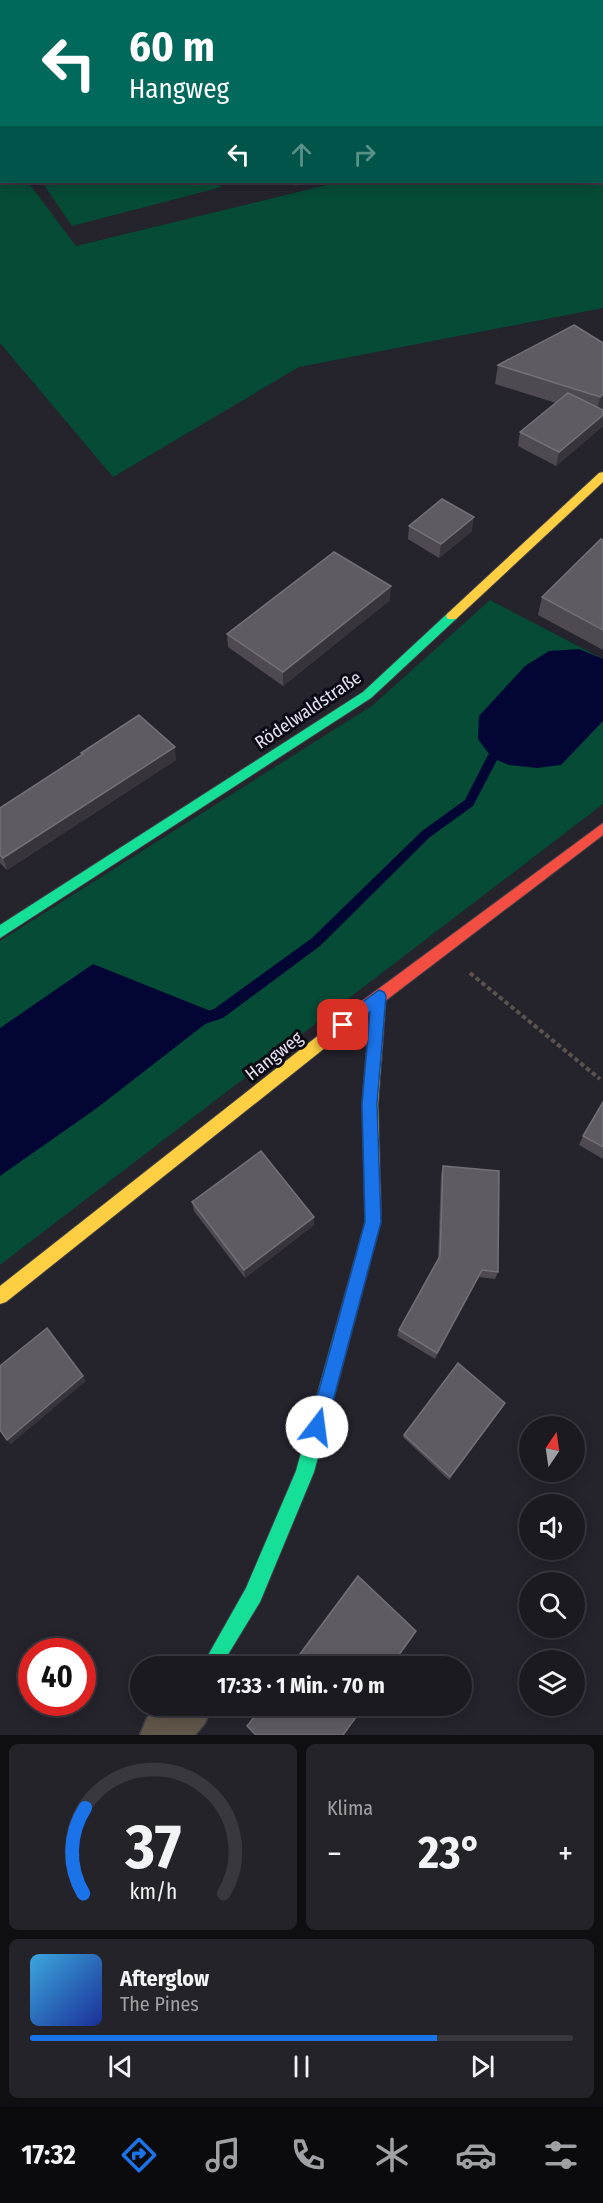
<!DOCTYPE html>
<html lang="de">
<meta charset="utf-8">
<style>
body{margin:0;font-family:"Fira Sans Condensed",sans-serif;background:#25232a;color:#f1f3f6;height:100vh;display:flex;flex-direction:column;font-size:22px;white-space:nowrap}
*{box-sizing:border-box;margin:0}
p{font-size:20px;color:#a0a1a5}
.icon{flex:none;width:33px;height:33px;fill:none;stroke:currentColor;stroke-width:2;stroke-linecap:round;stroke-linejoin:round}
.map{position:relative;height:1735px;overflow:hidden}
.drawer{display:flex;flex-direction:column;gap:9px;padding:9px;background:#0f0e12;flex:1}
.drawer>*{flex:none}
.hud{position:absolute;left:0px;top:0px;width:603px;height:183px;box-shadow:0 3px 15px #0003,0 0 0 2px #3a383f;background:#00695c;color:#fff;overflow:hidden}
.needle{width:39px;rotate:13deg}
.tools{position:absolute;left:519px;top:1416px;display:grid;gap:12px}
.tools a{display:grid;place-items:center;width:66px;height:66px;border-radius:50%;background:#1c1a21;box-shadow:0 3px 15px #0003,0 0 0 2px #3a383f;font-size:30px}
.speed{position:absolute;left:18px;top:1638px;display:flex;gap:12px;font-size:30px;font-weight:700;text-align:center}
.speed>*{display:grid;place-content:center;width:78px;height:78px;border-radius:50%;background:#1c1a21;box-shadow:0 3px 15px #0003,0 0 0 2px #3a383f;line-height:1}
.speed .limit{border:9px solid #d22;background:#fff;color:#111}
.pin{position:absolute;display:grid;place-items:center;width:51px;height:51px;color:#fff;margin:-26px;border-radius:12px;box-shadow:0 3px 9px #0006}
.me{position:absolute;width:66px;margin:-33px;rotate:15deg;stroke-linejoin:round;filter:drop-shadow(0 0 4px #0008)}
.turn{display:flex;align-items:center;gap:21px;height:126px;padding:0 30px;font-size:27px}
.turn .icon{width:78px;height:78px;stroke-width:2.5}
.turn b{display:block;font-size:42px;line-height:51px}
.lanes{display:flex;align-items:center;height:57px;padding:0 30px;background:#0003;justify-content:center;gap:30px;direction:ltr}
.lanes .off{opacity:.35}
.big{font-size:45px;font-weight:700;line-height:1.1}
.drawer .widget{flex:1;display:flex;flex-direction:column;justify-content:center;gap:9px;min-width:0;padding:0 21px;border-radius:9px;background:#25232a}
.drawer .dial{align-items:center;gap:0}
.dial svg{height:156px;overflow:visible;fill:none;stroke:#3a383f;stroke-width:7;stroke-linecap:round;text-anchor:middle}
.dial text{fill:#f1f3f6;stroke:none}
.song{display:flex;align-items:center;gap:18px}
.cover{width:72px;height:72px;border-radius:9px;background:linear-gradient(135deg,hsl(200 70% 55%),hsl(230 70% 35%))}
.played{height:6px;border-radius:3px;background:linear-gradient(90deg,#1a73e8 75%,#3a383f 75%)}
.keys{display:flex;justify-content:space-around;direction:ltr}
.heat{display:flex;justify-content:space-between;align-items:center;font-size:33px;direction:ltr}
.drawer .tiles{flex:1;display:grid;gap:9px;grid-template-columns:1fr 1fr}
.widget:last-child{grid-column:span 2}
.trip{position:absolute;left:130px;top:1656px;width:342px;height:60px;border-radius:30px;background:#1c1a21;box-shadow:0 3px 15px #0003,0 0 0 2px #3a383f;font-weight:700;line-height:60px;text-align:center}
.tab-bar{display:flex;height:96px;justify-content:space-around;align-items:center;background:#0b0a0d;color:#a0a1a5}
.tab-bar .icon{width:42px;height:42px}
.tab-bar .selected{color:#1a73e8}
.tab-bar b{font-size:27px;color:#f1f3f6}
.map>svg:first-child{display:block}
.green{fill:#054b36}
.water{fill:#030635}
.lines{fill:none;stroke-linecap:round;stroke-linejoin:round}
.stream{fill:#030635;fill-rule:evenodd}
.lane-casing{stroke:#413f46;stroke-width:4}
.street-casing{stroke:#413f46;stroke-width:3}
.fast-casing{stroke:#413f46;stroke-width:2}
.slow-casing{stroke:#413f46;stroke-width:2}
.jam-casing{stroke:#413f46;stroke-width:2}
.path{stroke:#5b544e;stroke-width:4;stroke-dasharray:4.5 3;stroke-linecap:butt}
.lane{fill:#615749;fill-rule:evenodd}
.street{fill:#615749;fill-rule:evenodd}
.fast{fill:#16e098;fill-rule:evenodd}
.slow{fill:#ffcf43;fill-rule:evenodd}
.jam{fill:#f24e42;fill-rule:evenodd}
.wall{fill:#4f4a52}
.shaded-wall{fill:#38343c}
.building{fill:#5f5b63;stroke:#747078;stroke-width:1.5}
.route{fill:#1a73e8;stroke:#114b97;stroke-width:1.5}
.labels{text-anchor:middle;stroke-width:6;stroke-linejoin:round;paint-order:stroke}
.street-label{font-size:18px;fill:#e5e2ee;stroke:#0c0a12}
</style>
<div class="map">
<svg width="603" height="1735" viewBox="0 0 603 1735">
<rect width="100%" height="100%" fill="#25232c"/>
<g class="green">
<path d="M 0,144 L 2,182 L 28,182 L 76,246 L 339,182 L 602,182 L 603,146 L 603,308 L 299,367 L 113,477 L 0,343 Z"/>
<path d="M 42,182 L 214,182 L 222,187 L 72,226 Z"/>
<path d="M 490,600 L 603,659 L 603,804 L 0,1265 L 0,941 L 373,705 Z"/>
</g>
<g class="water">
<path d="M 579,649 L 603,659 L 603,721 L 561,765 L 537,768 L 509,765 L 492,758 L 478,739 L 479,716 L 525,666 L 549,651 Z"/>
<path d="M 93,964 L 218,1014 L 97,1108 L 0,1176 L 0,1028 Z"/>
</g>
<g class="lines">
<g class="stream">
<path d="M 489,0 L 499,2 L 490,2 Z"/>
<rect x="602" y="25" width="1" height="4"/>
<path d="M 492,754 L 498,758 L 473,806 L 430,837 L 320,946 L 223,1018 L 202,1025 L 197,1023 L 196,1019 L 197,1015 L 214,1009 L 312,938 L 422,831 L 465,800 L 488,755 Z"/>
</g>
<defs>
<g id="lane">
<path d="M 419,0 L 436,0 L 437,2 L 420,2 Z"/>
<rect x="602" y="35" width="1" height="8"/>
</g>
<path id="street" d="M 158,1706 L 212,1706 L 205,1723 L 195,1735 L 140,1735 L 147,1718 Z"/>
<g id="fast">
<path d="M 452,612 L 456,613 L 458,616 L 456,619 L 371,698 L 0,938 L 0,925 L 363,692 L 448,613 Z"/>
<path d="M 373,1205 L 379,1207 L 381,1222 L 314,1472 L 260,1602 L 221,1666 L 202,1666 L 246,1588 L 296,1471 L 365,1222 L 367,1207 Z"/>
</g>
<g id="slow">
<path d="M 603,472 L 603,482 L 456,619 L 448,619 L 446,616 L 448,613 L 599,473 Z"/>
<path d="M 379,991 L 384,992 L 386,997 L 378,1104 L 381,1213 L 379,1219 L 373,1221 L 367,1219 L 365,1213 L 362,1104 L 370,1012 L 6,1302 L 0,1304 L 0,1286 L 362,1001 L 367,1000 L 371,1001 L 374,992 Z"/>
</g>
<path id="jam" d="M 603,823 L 603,835 L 372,1011 L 367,1012 L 362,1011 L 360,1006 L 362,1001 Z"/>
</defs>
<use href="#lane" class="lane-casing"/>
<use href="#street" class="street-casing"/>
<use href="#fast" class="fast-casing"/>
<use href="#slow" class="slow-casing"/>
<use href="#jam" class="jam-casing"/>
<path class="path" d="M 470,973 L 600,1079"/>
<use href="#lane" class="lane"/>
<use href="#street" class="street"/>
<use href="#fast" class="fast"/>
<use href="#slow" class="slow"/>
<use href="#jam" class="jam"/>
</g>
<g class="wall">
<path d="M 194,0 L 384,0 L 388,2 L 196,2 Z"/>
<path d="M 535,0 L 588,0 L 590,2 L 536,2 Z"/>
<path d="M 603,343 L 603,426 L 556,466 L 518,446 L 520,432 L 556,403 L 495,384 L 498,365 Z"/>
<path d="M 409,526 L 472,531 L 439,558 L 408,539 Z"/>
<path d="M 603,540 L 603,650 L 538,615 L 542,597 Z"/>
<path d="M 390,600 L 283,686 L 228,647 L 227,634 Z"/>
<path d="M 81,753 L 176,760 L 7,870 L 0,863 L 0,808 L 82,755 Z"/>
<path d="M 603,1102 L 603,1159 L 579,1145 L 583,1136 Z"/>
<path d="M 443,1166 L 498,1272 L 495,1279 L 479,1277 L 435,1359 L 397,1336 L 399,1330 L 438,1260 L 441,1174 Z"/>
<path d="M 192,1202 L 314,1225 L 245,1278 L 194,1211 Z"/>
<path d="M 503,1406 L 449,1480 L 403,1437 L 404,1435 Z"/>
</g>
<g class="shaded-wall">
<path d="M 295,182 L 313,182 L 295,186 Z"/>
<path d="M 603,394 L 603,410 L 596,415 L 600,397 Z"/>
<path d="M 603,415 L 603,426 L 556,466 L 559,452 Z"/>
<path d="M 474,517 L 472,531 L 439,558 L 441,544 Z"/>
<path d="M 391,586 L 390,600 L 283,686 L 283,672 Z"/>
<path d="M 175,747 L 176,760 L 7,870 L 3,858 Z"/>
<path d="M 314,1217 L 314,1225 L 245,1278 L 244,1270 Z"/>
<path d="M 482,1270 L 479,1277 L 435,1359 L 437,1353 Z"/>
<path d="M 83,1376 L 86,1381 L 11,1444 L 7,1440 Z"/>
</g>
<g class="building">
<path d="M 210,0 L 384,0 L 388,2 L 212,2 Z"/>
<path d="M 546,0 L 588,0 L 590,2 L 547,2 Z"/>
<path d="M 574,325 L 603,343 L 603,394 L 600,397 L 498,365 Z"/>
<path d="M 568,393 L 603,410 L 603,415 L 559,452 L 520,432 Z"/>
<path d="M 442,499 L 474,517 L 441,544 L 409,526 Z"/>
<path d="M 601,539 L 603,540 L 603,630 L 542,597 Z"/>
<path d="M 334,552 L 391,586 L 283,672 L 227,634 Z"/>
<path d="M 139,715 L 175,747 L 3,858 L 0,855 L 0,808 L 83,754 L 81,753 Z"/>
<path d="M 603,1102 L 603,1147 L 583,1136 Z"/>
<path d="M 261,1151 L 314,1217 L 244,1270 L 192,1202 Z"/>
<path d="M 443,1166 L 499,1171 L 498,1272 L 482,1270 L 437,1353 L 399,1330 L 440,1256 Z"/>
<path d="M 47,1328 L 83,1376 L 7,1440 L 0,1430 L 0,1366 Z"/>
<path d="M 458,1363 L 505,1403 L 450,1477 L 404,1435 Z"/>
<path d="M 358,1576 L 416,1631 L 391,1666 L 291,1666 Z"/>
<path d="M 263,1706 L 364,1706 L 343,1735 L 256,1735 L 247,1726 Z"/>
</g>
<path class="route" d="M 379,990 L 384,992 L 386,996 L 377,1104 L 381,1222 L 326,1427 L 324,1433 L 317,1436 L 311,1433 L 309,1427 L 365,1222 L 362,1104 L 370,1012 L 343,1032 L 338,1030 L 336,1025 L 338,1020 Z"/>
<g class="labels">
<g class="street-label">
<text transform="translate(308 710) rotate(-34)" y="6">Rödelwaldstraße</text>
<text transform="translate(274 1056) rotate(-38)" y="6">Hangweg</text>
</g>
</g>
</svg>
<div class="tools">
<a><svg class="needle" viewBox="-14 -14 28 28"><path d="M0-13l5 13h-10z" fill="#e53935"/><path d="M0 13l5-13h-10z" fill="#a0a1a5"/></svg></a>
<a><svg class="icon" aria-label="sound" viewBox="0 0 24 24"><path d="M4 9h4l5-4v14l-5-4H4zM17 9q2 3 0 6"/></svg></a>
<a><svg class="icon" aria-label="search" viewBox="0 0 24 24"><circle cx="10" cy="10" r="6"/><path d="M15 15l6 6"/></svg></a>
<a><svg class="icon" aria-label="layers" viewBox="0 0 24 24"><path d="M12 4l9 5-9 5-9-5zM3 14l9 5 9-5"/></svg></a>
</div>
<div class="speed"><div class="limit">40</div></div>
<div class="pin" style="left:343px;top:1025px;background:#d93025"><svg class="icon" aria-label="arrive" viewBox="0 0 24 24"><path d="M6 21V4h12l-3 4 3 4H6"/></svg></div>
<svg class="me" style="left:317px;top:1427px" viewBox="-20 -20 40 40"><circle r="19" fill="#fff"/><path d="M0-13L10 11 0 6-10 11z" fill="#1a73e8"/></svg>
<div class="trip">17:33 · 1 Min. · 70 m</div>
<div class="hud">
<div class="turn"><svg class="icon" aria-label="left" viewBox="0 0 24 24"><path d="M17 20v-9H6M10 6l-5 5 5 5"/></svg><div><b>60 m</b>Hangweg</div></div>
<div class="lanes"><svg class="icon" aria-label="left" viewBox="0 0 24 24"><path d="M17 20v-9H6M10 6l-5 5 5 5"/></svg><svg class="icon off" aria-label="ahead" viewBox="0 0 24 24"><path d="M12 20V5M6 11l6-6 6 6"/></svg><svg class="icon off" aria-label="right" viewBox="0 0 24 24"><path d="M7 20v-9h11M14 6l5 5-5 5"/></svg></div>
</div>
</div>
<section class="drawer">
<div class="tiles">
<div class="widget dial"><svg viewBox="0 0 100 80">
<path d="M14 69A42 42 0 1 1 86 69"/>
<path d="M14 69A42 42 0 0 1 15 25" stroke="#1a73e8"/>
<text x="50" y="56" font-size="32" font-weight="700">37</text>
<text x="50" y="72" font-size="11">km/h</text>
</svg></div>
<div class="widget"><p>Klima</p>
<div class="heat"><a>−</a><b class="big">23°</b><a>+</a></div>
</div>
<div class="widget">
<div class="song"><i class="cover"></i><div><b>Afterglow</b><p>The Pines</p></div></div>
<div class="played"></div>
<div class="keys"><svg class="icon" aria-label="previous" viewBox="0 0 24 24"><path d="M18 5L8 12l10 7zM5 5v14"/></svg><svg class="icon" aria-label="pause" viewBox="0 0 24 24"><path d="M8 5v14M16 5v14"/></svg><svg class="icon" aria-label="next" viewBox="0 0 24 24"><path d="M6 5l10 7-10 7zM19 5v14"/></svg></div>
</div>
</div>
</section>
<nav class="tab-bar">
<b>17:32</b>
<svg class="icon selected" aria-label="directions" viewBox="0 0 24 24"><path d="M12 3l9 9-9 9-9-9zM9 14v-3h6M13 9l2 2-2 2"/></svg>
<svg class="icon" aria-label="music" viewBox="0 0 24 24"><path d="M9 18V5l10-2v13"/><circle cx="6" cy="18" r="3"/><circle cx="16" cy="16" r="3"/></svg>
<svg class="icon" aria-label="phone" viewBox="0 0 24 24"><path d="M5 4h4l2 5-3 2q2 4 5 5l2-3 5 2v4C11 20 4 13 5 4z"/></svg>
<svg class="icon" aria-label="climate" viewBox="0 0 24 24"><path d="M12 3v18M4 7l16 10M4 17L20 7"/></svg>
<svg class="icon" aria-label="car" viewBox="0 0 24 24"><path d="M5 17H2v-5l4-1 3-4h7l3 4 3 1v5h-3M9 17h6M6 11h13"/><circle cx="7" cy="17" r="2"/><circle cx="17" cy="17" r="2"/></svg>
<svg class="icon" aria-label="filters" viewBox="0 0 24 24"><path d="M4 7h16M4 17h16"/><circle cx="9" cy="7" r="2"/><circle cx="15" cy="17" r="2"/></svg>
</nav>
